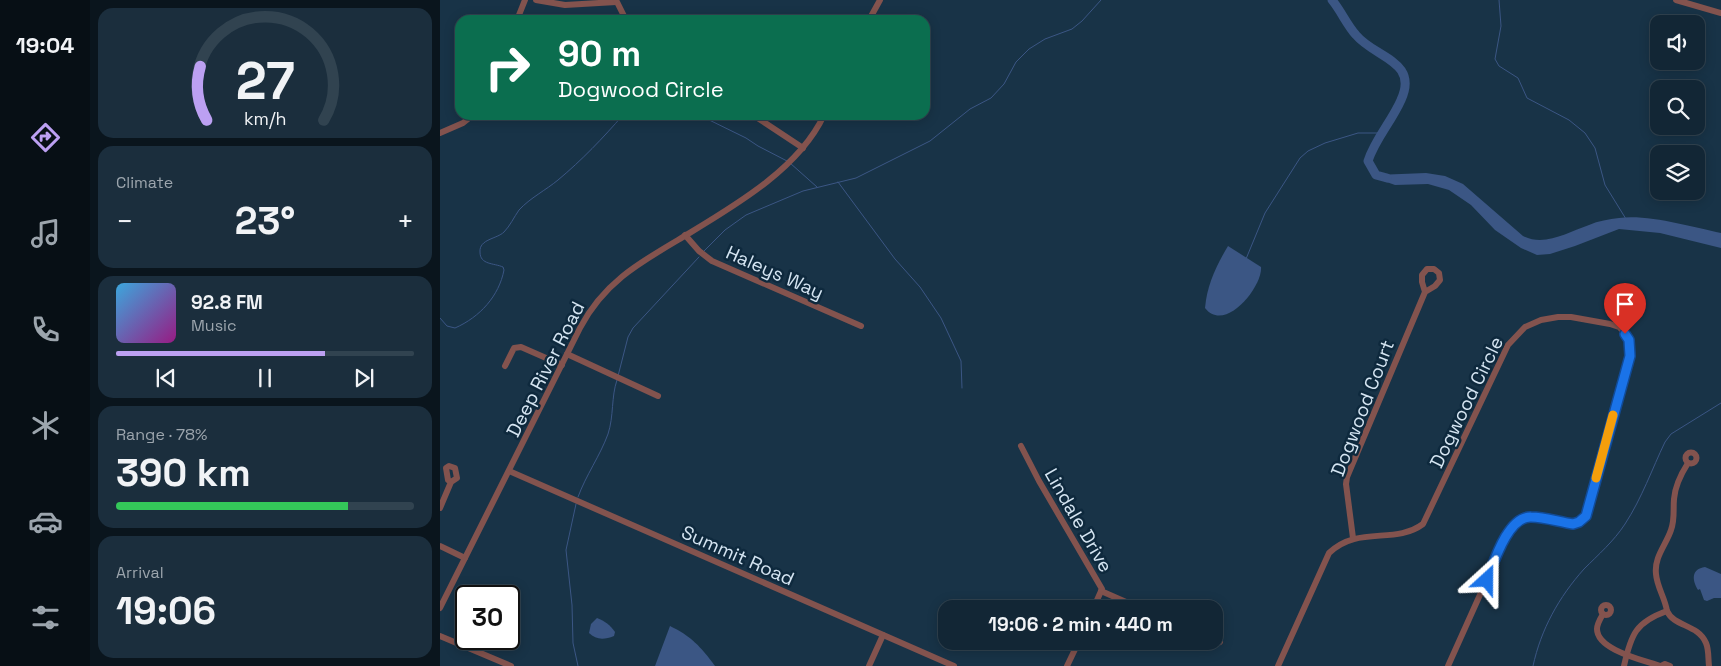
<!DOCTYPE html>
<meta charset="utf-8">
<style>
body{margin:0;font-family:"Space Grotesk",sans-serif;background:#1b2e3d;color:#f1f3f6;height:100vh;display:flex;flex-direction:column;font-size:19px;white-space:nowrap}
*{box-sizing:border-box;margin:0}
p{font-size:16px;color:#9ca5ad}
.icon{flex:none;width:28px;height:28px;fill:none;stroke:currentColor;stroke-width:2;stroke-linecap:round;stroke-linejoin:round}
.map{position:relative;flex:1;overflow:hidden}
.details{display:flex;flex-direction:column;gap:8px;padding:8px;background:#0a151d;width:350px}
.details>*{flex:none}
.top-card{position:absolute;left:15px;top:15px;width:475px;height:105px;border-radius:15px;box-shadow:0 2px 12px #0003,0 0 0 1px #314350;background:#0b6e4f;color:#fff;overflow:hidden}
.tools{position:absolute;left:1210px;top:15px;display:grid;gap:10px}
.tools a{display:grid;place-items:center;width:55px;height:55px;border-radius:10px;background:#122635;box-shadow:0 2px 12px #0003,0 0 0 1px #314350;font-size:25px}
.speed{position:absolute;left:15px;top:585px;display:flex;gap:10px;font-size:25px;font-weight:700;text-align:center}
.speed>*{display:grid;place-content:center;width:65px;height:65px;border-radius:50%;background:#122635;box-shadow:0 2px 12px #0003,0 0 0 1px #314350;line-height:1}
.speed .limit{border:2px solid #111;border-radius:8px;background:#fff;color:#111}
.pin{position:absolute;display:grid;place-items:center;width:42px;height:42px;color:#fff;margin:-51px -21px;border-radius:50% 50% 50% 0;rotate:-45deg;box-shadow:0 0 5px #0007}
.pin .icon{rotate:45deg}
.me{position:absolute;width:55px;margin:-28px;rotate:24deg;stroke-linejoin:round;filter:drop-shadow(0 0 4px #0008)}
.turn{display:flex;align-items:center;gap:18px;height:105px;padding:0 20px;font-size:22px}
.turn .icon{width:65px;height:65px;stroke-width:2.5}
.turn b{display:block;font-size:35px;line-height:42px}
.big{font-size:38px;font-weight:700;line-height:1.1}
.details .card{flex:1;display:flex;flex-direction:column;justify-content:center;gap:8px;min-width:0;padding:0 18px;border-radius:15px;background:#1b2e3d}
.details .dial{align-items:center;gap:0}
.dial svg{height:130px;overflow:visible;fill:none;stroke:#314350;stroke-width:7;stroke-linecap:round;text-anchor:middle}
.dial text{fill:#f1f3f6;stroke:none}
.song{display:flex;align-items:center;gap:15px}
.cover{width:60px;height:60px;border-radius:8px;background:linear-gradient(135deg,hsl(200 70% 55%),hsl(310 70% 35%))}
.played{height:5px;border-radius:2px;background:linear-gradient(90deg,#bca0f2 70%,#314350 70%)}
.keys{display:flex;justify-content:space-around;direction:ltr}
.heat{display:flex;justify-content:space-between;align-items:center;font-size:28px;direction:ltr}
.charge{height:8px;border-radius:4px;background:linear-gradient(90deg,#34c759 78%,#314350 0)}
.trip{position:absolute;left:498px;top:600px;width:285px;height:50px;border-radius:15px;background:#122635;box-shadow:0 2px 12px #0003,0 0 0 1px #314350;font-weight:700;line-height:50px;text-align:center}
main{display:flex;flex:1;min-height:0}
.tab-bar{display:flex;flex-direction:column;width:90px;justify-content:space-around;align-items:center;background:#070f15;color:#9ca5ad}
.tab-bar .icon{width:35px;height:35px}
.tab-bar .selected{color:#bca0f2}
.tab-bar b{font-size:22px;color:#f1f3f6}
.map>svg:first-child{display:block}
.water{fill:#3b5684}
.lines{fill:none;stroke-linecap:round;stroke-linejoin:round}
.stream{stroke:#3b5684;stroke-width:1}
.river{stroke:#3b5684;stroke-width:9}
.minor{stroke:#83534e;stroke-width:6}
.route-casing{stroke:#114b97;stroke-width:12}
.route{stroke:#1a73e8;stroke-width:9}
.slow{stroke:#f59e0b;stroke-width:9}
.labels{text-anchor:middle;stroke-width:5;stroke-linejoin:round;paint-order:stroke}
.street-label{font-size:19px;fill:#d5e5f2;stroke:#0e293d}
</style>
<main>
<nav class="tab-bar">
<b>19:04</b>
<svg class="icon selected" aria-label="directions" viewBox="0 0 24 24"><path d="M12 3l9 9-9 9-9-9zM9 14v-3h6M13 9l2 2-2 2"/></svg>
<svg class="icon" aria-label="music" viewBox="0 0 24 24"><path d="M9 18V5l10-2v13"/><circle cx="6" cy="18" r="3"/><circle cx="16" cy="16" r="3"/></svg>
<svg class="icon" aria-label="phone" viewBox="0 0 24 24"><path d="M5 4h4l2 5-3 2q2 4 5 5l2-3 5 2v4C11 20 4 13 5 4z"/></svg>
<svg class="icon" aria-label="climate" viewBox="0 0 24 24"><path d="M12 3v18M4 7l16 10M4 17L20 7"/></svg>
<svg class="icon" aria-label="car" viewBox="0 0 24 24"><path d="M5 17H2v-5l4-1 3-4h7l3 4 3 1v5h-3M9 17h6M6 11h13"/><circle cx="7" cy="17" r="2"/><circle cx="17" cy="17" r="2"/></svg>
<svg class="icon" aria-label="filters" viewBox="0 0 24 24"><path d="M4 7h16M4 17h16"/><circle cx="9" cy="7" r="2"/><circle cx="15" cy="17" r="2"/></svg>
</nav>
<section class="details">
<div class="card dial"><svg viewBox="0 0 100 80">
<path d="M14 69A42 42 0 1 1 86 69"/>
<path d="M14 69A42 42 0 0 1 10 36" stroke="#bca0f2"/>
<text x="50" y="56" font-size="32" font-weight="700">27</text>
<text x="50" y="72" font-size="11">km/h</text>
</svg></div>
<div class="card"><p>Climate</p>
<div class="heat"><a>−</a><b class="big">23°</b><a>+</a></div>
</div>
<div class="card">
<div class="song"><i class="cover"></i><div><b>92.8 FM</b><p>Music</p></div></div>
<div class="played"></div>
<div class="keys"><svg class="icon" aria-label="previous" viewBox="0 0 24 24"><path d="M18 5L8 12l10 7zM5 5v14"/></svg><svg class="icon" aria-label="pause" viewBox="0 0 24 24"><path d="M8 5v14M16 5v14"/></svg><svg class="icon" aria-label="next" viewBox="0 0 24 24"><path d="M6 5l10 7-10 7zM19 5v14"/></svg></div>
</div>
<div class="card"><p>Range · 78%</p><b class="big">390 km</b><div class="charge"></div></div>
<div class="card"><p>Arrival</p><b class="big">19:06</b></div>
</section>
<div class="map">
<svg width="1281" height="666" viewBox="0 0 1281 666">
<rect width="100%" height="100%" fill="#183347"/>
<g class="water">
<path d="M 986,173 L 1005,176 L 1023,184 L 1083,236 C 1105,247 1128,232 1149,225 C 1158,221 1169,219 1179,218 C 1208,214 1252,227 1281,233 L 1281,248 L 1220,233 L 1179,229 L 1135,246 L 1110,254 L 1097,255 L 1081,248 L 1055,230 L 1031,205 L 1009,190 L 988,184 L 955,185 L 941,180 L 936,175 Z"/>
<path d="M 788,246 L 821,267 C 823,286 785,334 765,308 C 767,285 776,266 788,246 Z"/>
<path d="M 1265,567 L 1281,574 L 1281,598 L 1274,598 L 1267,601 L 1264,600 L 1260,589 L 1258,590 C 1252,580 1251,569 1265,567 Z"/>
<path d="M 157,618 C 165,621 170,625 175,632 L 174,636 C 164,640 156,640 149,633 L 151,624 Z"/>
<path d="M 230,626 C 251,636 261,647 275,666 L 215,666 Z"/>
</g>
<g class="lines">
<g class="stream">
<path d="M 1059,0 L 1061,26 L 1055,59 L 1059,66 L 1078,78 L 1087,98 L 1129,120 L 1145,133 L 1155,148 L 1165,185 L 1186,219"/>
<path d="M 259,115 L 306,138 L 318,146 L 347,161"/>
<path d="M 350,163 L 377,187"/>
<path d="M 398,182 L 455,259 L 480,287 L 501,318 L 521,361 L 522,388"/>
<path d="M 264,251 L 285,230 L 306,215 L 363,191 L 416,178 L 490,141 L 530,109 L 551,98 L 564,84 L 576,62 L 589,49 L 605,39 L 632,29 L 642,21 L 661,0"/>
<path d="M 806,259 L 825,213 L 860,158 L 868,151 L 885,143 L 918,133 L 942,133"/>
<path d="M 0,318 L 7,326 L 15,328 C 40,317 59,296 64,270 L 63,267 C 54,263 40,265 40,252 C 39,239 57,239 64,232 C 70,226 74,217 79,210 C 90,198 106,190 118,180 C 142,160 163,138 183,115"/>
<path d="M 178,376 L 188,337 L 193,328 L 259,257"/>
<path d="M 138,497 C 146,475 160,456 168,434 C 174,416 171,397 177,380"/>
<path d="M 136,504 L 126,550 L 132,605 L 133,643 L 138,666"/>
<path d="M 1093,666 C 1101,629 1119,597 1144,569 C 1158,555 1174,541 1185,524 C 1202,498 1212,469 1225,442 L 1231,434 L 1281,403"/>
</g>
<path class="river" d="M 892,0 C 901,11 907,25 916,35 C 935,58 979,61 961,100 C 952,121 935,139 928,161 L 936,175 L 947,178"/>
<g class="minor">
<path d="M 96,0 L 125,5 L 176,2"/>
<path d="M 176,0 L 186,20"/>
<path d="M 1236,0 L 1281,13"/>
<path d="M 77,20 L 85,0"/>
<path d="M 429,20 L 440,0"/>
<path d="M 313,115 L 363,148"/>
<path d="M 0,133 L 23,123 L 33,115"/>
<path d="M 245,235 L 259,251 L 272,261 L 421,326"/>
<path d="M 127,354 L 218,396"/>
<path d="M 65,366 L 74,348 L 81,347 L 122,365"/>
<path d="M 581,446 L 599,481 L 662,589 L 653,609"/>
<circle cx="1251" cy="458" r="5.5"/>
<path d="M 69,471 L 514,666"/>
<path d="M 0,508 L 11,482 L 17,478 L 15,468 L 9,466 L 6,468 L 8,480 L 11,482"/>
<path d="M 913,538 L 906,484 L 907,477 L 985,292 L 982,282 L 982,275 L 987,269 L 994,269 L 999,273 L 1000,280 L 995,286 L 985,292"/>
<path d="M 0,546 L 25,558"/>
<path d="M 661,591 L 702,609"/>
<circle cx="1166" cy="610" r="5"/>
<path d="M 0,608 L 140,328 C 163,284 197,264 238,240 C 289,209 358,171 384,115"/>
<path d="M 1227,611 C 1234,627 1258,624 1266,643 C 1269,650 1268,658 1269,666"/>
<path d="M 1163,614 C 1160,619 1157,624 1157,629 C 1157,650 1203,660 1220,666"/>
<path d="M 0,636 L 71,666"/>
<path d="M 774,639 L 780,642"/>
<path d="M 429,666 L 443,635"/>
<path d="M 627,666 L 639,641"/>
<path d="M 838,666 L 889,553 C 918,525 955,545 983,524 L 1068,345 L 1085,327 L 1101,320 L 1118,317 L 1131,317 L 1170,324 L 1179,327 L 1185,333 L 1189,340 L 1191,349 L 1190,356 L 1146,516 L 1139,522 L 1133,524 C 1112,520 1086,509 1070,528 L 1008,666"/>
<path d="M 1184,666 C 1191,634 1196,622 1227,611 C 1225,598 1217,587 1216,574 C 1214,557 1226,545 1231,530 C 1235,519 1233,510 1234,499 C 1235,486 1241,474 1248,463"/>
<path d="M 1221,666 L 1225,664 L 1230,666"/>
</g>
</g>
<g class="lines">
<defs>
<path id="route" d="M 1047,580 C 1054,562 1068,516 1091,517 C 1105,517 1119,522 1133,524 L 1139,522 L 1146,516 L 1190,356 L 1189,340 L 1185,334"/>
</defs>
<use href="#route" class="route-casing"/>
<use href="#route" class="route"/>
<path class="slow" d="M 1156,478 L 1173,415"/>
</g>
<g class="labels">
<g class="street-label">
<text transform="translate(335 272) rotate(24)" y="7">Haleys Way</text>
<text transform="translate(105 369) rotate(-63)" y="7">Deep River Road</text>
<text transform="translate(1026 402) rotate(-64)" y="7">Dogwood Circle</text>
<text transform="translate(922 408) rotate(-69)" y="7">Dogwood Court</text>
<text transform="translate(639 520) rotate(60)" y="7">Lindale Drive</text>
<text transform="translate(298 555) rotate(24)" y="7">Summit Road</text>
</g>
</g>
</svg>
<div class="tools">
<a><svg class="icon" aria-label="sound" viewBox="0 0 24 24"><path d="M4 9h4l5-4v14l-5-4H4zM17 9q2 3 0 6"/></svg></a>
<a><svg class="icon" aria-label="search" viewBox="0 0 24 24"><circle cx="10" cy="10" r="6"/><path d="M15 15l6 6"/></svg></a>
<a><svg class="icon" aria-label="layers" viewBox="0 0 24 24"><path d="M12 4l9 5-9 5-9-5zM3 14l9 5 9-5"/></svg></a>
</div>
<div class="speed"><div class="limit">30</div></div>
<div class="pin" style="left:1185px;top:334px;background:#d93025"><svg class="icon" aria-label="arrive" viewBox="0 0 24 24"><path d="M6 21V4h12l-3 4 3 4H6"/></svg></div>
<svg class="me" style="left:1047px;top:580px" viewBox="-20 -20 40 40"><path d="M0-17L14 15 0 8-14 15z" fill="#1a73e8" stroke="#fff" stroke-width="4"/></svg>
<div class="trip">19:06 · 2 min · 440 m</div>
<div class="top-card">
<div class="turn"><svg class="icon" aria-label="right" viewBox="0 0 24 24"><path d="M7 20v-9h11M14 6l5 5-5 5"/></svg><div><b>90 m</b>Dogwood Circle</div></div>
</div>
</div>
</main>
